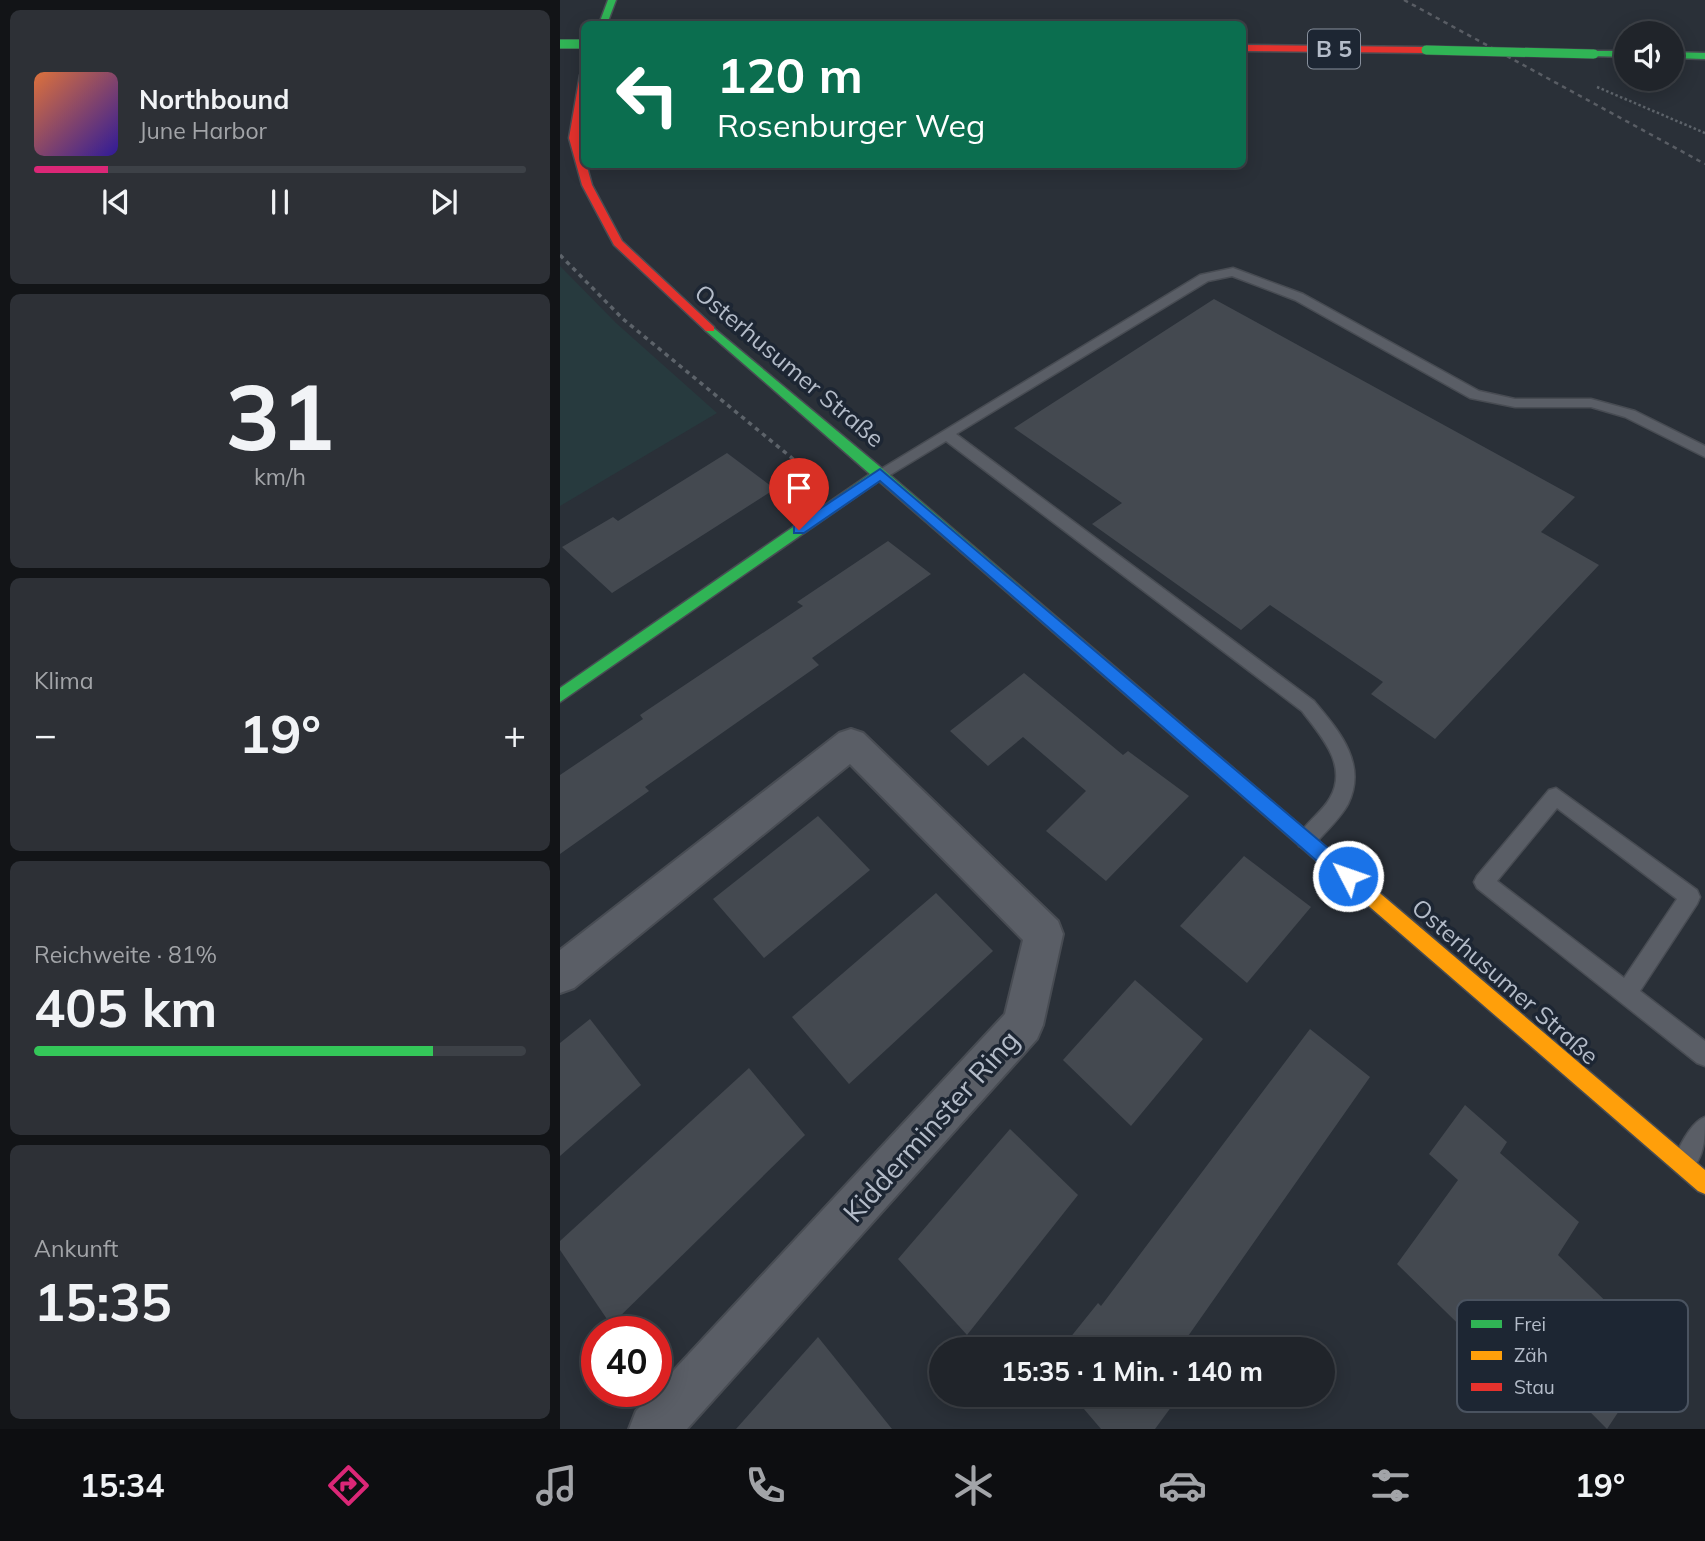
<!DOCTYPE html>
<html lang="de">
<meta charset="utf-8">
<style>
body{margin:0;font-family:Mulish,sans-serif;background:#2d3036;color:#f1f3f6;height:100vh;display:flex;flex-direction:column;font-size:26px;white-space:nowrap}
*{box-sizing:border-box;margin:0}
p{font-size:23px;color:#a2a4a8}
.icon{flex:none;width:38px;height:38px;fill:none;stroke:currentColor;stroke-width:2;stroke-linecap:round;stroke-linejoin:round}
.map{position:relative;flex:1;overflow:hidden}
.details{display:flex;flex-direction:column;gap:10px;padding:10px;background:#121417;width:560px}
.details>*{flex:none}
.guide{position:absolute;left:21px;top:21px;width:665px;height:147px;border-radius:10px;box-shadow:0 4px 18px #0003,0 0 0 2px #3d4147;background:#0b6e4f;color:#fff;overflow:hidden}
.buttons{position:absolute;left:1054px;top:21px;display:grid;gap:14px}
.buttons a{display:grid;place-items:center;width:70px;height:70px;border-radius:50%;background:#20242a;box-shadow:0 4px 18px #0003,0 0 0 2px #3d4147;font-size:35px}
.speed{position:absolute;left:21px;top:1316px;display:flex;gap:14px;font-size:35px;font-weight:700;text-align:center}
.speed>*{display:grid;place-content:center;width:91px;height:91px;border-radius:50%;background:#20242a;box-shadow:0 4px 18px #0003,0 0 0 2px #3d4147;line-height:1}
.speed .limit{border:10px solid #d22;background:#fff;color:#111}
.pin{position:absolute;display:grid;place-items:center;width:60px;height:60px;color:#fff;margin:-72px -30px;border-radius:50% 50% 50% 0;rotate:-45deg;box-shadow:0 0 7px #0007}
.pin .icon{rotate:45deg}
.me{position:absolute;width:77px;margin:-38px;rotate:311deg;stroke-linejoin:round;filter:drop-shadow(0 0 5px #0008)}
.turn{display:flex;align-items:center;gap:24px;height:147px;padding:0 21px;font-size:32px}
.turn .icon{width:91px;height:91px;stroke-width:2.5}
.turn b{display:block;font-size:49px;line-height:60px}
.big{font-size:52px;font-weight:700;line-height:1.1}
.details .tile{flex:1;display:flex;flex-direction:column;justify-content:center;gap:10px;min-width:0;padding:0 24px;border-radius:10px;background:#2d3036}
.details .dial{align-items:center;gap:0}
.dial b{font-size:91px;line-height:1}
.song{display:flex;align-items:center;gap:21px}
.cover{width:84px;height:84px;border-radius:10px;background:linear-gradient(135deg,hsl(20 70% 55%),hsl(250 70% 35%))}
.played{height:7px;border-radius:4px;background:linear-gradient(90deg,#db2777 15%,#3d4147 15%)}
.keys{display:flex;justify-content:space-around;direction:ltr}
.heat{display:flex;justify-content:space-between;align-items:center;font-size:38px;direction:ltr}
.charge{height:10px;border-radius:5px;background:linear-gradient(90deg,#34c759 81%,#3d4147 0)}
.trip{position:absolute;left:369px;top:1337px;width:406px;height:70px;border-radius:35px;background:#20242a;box-shadow:0 4px 18px #0003,0 0 0 2px #3d4147;font-weight:700;line-height:70px;text-align:center}
.menu{display:flex;height:112px;justify-content:space-around;align-items:center;background:#0d0e11;color:#a2a4a8}
.menu .icon{width:49px;height:49px}
.menu .current{color:#db2777}
.menu b{font-size:32px;color:#f1f3f6}
main{display:flex;flex:1;min-height:0}
.map>svg:first-child{display:block}
.green{fill:#273a3e}
.building{fill:#444950}
.lines{fill:none;stroke-linecap:round;stroke-linejoin:round}
.lane-casing{stroke:#484c53;stroke-width:3}
.street-casing{stroke:#484c53;stroke-width:4}
.fast-casing{stroke:#484c53;stroke-width:3}
.slow-casing{stroke:#484c53;stroke-width:3}
.jam-casing{stroke:#484c53;stroke-width:3}
.path-far1{stroke:#5d636a;stroke-width:2.5;stroke-dasharray:2.5 2.5;stroke-linecap:butt}
.path{stroke:#5d636a;stroke-width:3.5;stroke-dasharray:4.5 4.5;stroke-linecap:butt}
.lane{fill:#5a5e66;fill-rule:evenodd}
.street{fill:#5a5e66;fill-rule:evenodd}
.fast{fill:#30b455;fill-rule:evenodd}
.slow{fill:#ff9f0a;fill-rule:evenodd}
.jam{fill:#e5322d;fill-rule:evenodd}
.rail{stroke:#595d64;stroke-width:2.5;stroke-dasharray:4.5 4.5;stroke-linecap:butt}
.fast-bridge-casing{stroke:#474c53;stroke-width:10;stroke-linecap:butt}
.fast-bridge{stroke:#30b455;stroke-width:9}
.route{fill:#1a73e8;stroke:#114b97;stroke-width:2}
.labels{text-anchor:middle;stroke-width:7;stroke-linejoin:round;paint-order:stroke}
.shield{fill:#1d2633;stroke:#878f9c;stroke-width:2}
.shield-label{font-size:23px;font-weight:bold;fill:#b4bcc9}
.street-label{font-size:24px;fill:#b4bcc9;stroke:#1d2633}
.near-street-label{font-size:28px;fill:#b4bcc9;stroke:#1d2633}
.key{fill:#1d2633;stroke:#4a5360;stroke-width:2}
.key-label{font-size:19px;fill:#b4bcc9}
</style>
<main>
<section class="details">
<div class="tile">
<div class="song"><i class="cover"></i><div><b>Northbound</b><p>June Harbor</p></div></div>
<div class="played"></div>
<div class="keys"><svg class="icon" aria-label="previous" viewBox="0 0 24 24"><path d="M18 5L8 12l10 7zM5 5v14"/></svg><svg class="icon" aria-label="pause" viewBox="0 0 24 24"><path d="M8 5v14M16 5v14"/></svg><svg class="icon" aria-label="next" viewBox="0 0 24 24"><path d="M6 5l10 7-10 7zM19 5v14"/></svg></div>
</div>
<div class="tile dial"><b>31</b><p>km/h</p></div>
<div class="tile"><p>Klima</p>
<div class="heat"><a>−</a><b class="big">19°</b><a>+</a></div>
</div>
<div class="tile"><p>Reichweite · 81%</p><b class="big">405 km</b><div class="charge"></div></div>
<div class="tile"><p>Ankunft</p><b class="big">15:35</b></div>
</section>
<div class="map">
<svg width="1145" height="1429" viewBox="0 0 1145 1429">
<rect width="100%" height="100%" fill="#2a3038"/>
<path class="green" d="M 0,266 L 56,323 L 157,413 L 0,506 Z"/>
<g class="building">
<path d="M 654,299 L 1015,497 L 981,532 L 1039,565 L 875,739 L 811,694 L 823,682 L 710,605 L 681,630 L 532,524 L 562,503 L 454,428 Z"/>
<path d="M 167,453 L 215,489 L 52,593 L 2,547 L 53,517 L 58,521 Z"/>
<path d="M 328,541 L 371,574 L 252,658 L 259,665 L 85,787 L 89,791 L 0,854 L 0,775 L 83,719 L 80,715 L 243,606 L 237,602 Z"/>
<path d="M 464,673 L 563,755 L 568,751 L 629,796 L 546,881 L 486,831 L 526,791 L 463,737 L 428,766 L 390,731 Z"/>
<path d="M 258,816 L 310,870 L 204,958 L 153,899 Z"/>
<path d="M 684,856 L 751,907 L 687,983 L 620,926 Z"/>
<path d="M 376,893 L 433,951 L 289,1084 L 232,1017 Z"/>
<path d="M 575,980 L 643,1039 L 571,1126 L 503,1060 Z"/>
<path d="M 30,1019 L 81,1085 L 0,1156 L 0,1043 Z"/>
<path d="M 750,1029 L 810,1077 L 619,1349 L 501,1349 L 538,1303 L 541,1306 Z"/>
<path d="M 189,1068 L 245,1135 L 51,1325 L 0,1250 L 0,1241 Z"/>
<path d="M 905,1105 L 947,1142 L 940,1153 L 1019,1222 L 998,1255 L 1098,1352 L 1047,1429 L 949,1330 L 932,1357 L 837,1264 L 898,1180 L 869,1154 Z"/>
<path d="M 450,1129 L 518,1195 L 407,1335 L 338,1259 Z"/>
<path d="M 258,1337 L 332,1429 L 176,1429 Z"/>
<path d="M 512,1395 L 620,1395 L 595,1429 L 541,1429 Z"/>
</g>
<g class="lines">
<defs>
<g id="lane">
<path d="M 673,268 L 743,294 L 919,391 L 955,399 L 1031,399 L 1075,411 L 1145,446 L 1145,457 L 1065,417 L 1031,407 L 955,407 L 910,398 L 735,300 L 672,276 L 648,281 L 396,434 L 754,701 C 778,730 808,763 788,804 C 780,819 764,833 753,846 L 746,849 L 739,846 L 736,840 C 744,823 762,813 770,798 C 789,765 760,735 742,711 L 386,441 L 325,478 L 315,478 L 313,474 L 640,275 Z"/>
<path d="M 996,788 L 1137,890 L 1140,897 L 1137,904 L 1080,991 L 1145,1041 L 1145,1066 L 1137,1063 L 917,888 L 914,882 L 917,876 L 989,790 ZM 997,808 L 1117,899 L 1064,978 L 937,881 Z"/>
<path d="M 1145,1117 C 1145,1138 1145,1164 1124,1173 L 1116,1170 L 1113,1162 C 1119,1147 1130,1123 1145,1117 Z"/>
</g>
<path id="street" d="M 291,729 L 303,733 L 498,921 L 503,934 L 483,1025 L 477,1039 L 127,1429 L 69,1429 L 76,1411 L 445,1014 L 463,940 L 290,764 L 14,988 L 0,993 L 0,950 L 279,733 Z"/>
<g id="fast">
<path d="M 48,0 L 56,0 L 47,24 L 39,24 Z"/>
<path d="M 1034,51 L 1066,51 L 1066,57 L 1031,56 L 1031,52 Z"/>
<path d="M 1111,52 L 1145,53 L 1145,59 L 1111,58 Z"/>
<path d="M 150,325 L 325,471 L 815,889 L 818,895 L 815,901 L 809,903 L 803,901 L 319,481 L 0,702 L 0,688 L 310,474 L 146,331 L 144,329 Z"/>
</g>
<path id="slow" d="M 809,887 L 815,889 L 1145,1170 L 1145,1194 L 1138,1191 L 803,901 L 800,895 L 803,889 Z"/>
<g id="jam">
<path d="M 682,45 L 866,47 L 870,50 L 866,53 L 682,51 Z"/>
<path d="M 24,72 L 24,100 L 19,138 L 32,185 L 62,241 L 154,327 L 154,331 L 146,331 L 54,245 L 22,185 L 9,138 L 20,75 Z"/>
</g>
</defs>
<use href="#lane" class="lane-casing"/>
<use href="#street" class="street-casing"/>
<use href="#fast" class="fast-casing"/>
<use href="#slow" class="slow-casing"/>
<use href="#jam" class="jam-casing"/>
<g class="path-far1">
<path d="M 1069,26 L 1109,28"/>
<path d="M 1037,87 L 1145,133"/>
</g>
<path class="path" d="M 0,255 L 63,319 L 255,477"/>
<use href="#lane" class="lane"/>
<use href="#street" class="street"/>
<use href="#fast" class="fast"/>
<use href="#slow" class="slow"/>
<use href="#jam" class="jam"/>
<path class="rail" d="M 844,0 L 1145,164"/>
<defs>
<g id="fast-bridge">
<path d="M 0,44 L 24,44"/>
<path d="M 866,50 L 1034,54"/>
</g>
</defs>
<use href="#fast-bridge" class="fast-bridge-casing"/>
<use href="#fast-bridge" class="fast-bridge"/>
</g>
<path class="route" d="M 320,469 L 794,870 L 796,876 L 794,882 L 788,884 L 781,882 L 320,481 L 244,533 L 234,533 L 234,526 Z"/>
<g class="labels">
<rect class="shield" x="748" y="29.5" width="52" height="39" rx="5"/>
<g class="shield-label">
<text x="774" y="57">B 5</text>
</g>
<g class="street-label">
<text transform="translate(229 366) rotate(40)" y="8">Osterhusumer Straße</text>
<text transform="translate(945 982) rotate(41)" y="8">Osterhusumer Straße</text>
</g>
<g class="near-street-label">
<text transform="translate(371 1126) rotate(-48)" y="10">Kidderminster Ring</text>
</g>
</g>
<rect x="897" y="1300" width="231" height="112" rx="10" class="key"/>
<rect x="911" y="1320" width="31" height="8" fill="#30b455"/>
<rect x="911" y="1351" width="31" height="9" fill="#ff9f0a"/>
<rect x="911" y="1383" width="31" height="8" fill="#e5322d"/>
<g class="key-label">
<text x="954" y="1331">Frei</text>
<text x="954" y="1362">Zäh</text>
<text x="954" y="1394">Stau</text>
</g>
</svg>
<div class="buttons">
<a><svg class="icon" aria-label="sound" viewBox="0 0 24 24"><path d="M4 9h4l5-4v14l-5-4H4zM17 9q2 3 0 6"/></svg></a>
</div>
<div class="speed"><div class="limit">40</div></div>
<div class="pin" style="left:239px;top:530px;background:#d93025"><svg class="icon" aria-label="arrive" viewBox="0 0 24 24"><path d="M6 21V4h12l-3 4 3 4H6"/></svg></div>
<svg class="me" style="left:788px;top:876px" viewBox="-20 -20 40 40"><circle r="17" fill="#1a73e8" stroke="#fff" stroke-width="3"/><path d="M0-11L8 9 0 5-8 9z" fill="#fff"/></svg>
<div class="trip">15:35 · 1 Min. · 140 m</div>
<div class="guide">
<div class="turn"><svg class="icon" aria-label="left" viewBox="0 0 24 24"><path d="M17 20v-9H6M10 6l-5 5 5 5"/></svg><div><b>120 m</b>Rosenburger Weg</div></div>
</div>
</div>
</main>
<nav class="menu">
<b>15:34</b>
<svg class="icon current" aria-label="directions" viewBox="0 0 24 24"><path d="M12 3l9 9-9 9-9-9zM9 14v-3h6M13 9l2 2-2 2"/></svg>
<svg class="icon" aria-label="music" viewBox="0 0 24 24"><path d="M9 18V5l10-2v13"/><circle cx="6" cy="18" r="3"/><circle cx="16" cy="16" r="3"/></svg>
<svg class="icon" aria-label="phone" viewBox="0 0 24 24"><path d="M5 4h4l2 5-3 2q2 4 5 5l2-3 5 2v4C11 20 4 13 5 4z"/></svg>
<svg class="icon" aria-label="climate" viewBox="0 0 24 24"><path d="M12 3v18M4 7l16 10M4 17L20 7"/></svg>
<svg class="icon" aria-label="car" viewBox="0 0 24 24"><path d="M5 17H2v-5l4-1 3-4h7l3 4 3 1v5h-3M9 17h6M6 11h13"/><circle cx="7" cy="17" r="2"/><circle cx="17" cy="17" r="2"/></svg>
<svg class="icon" aria-label="filters" viewBox="0 0 24 24"><path d="M4 7h16M4 17h16"/><circle cx="9" cy="7" r="2"/><circle cx="15" cy="17" r="2"/></svg>
<b>19°</b>
</nav>
